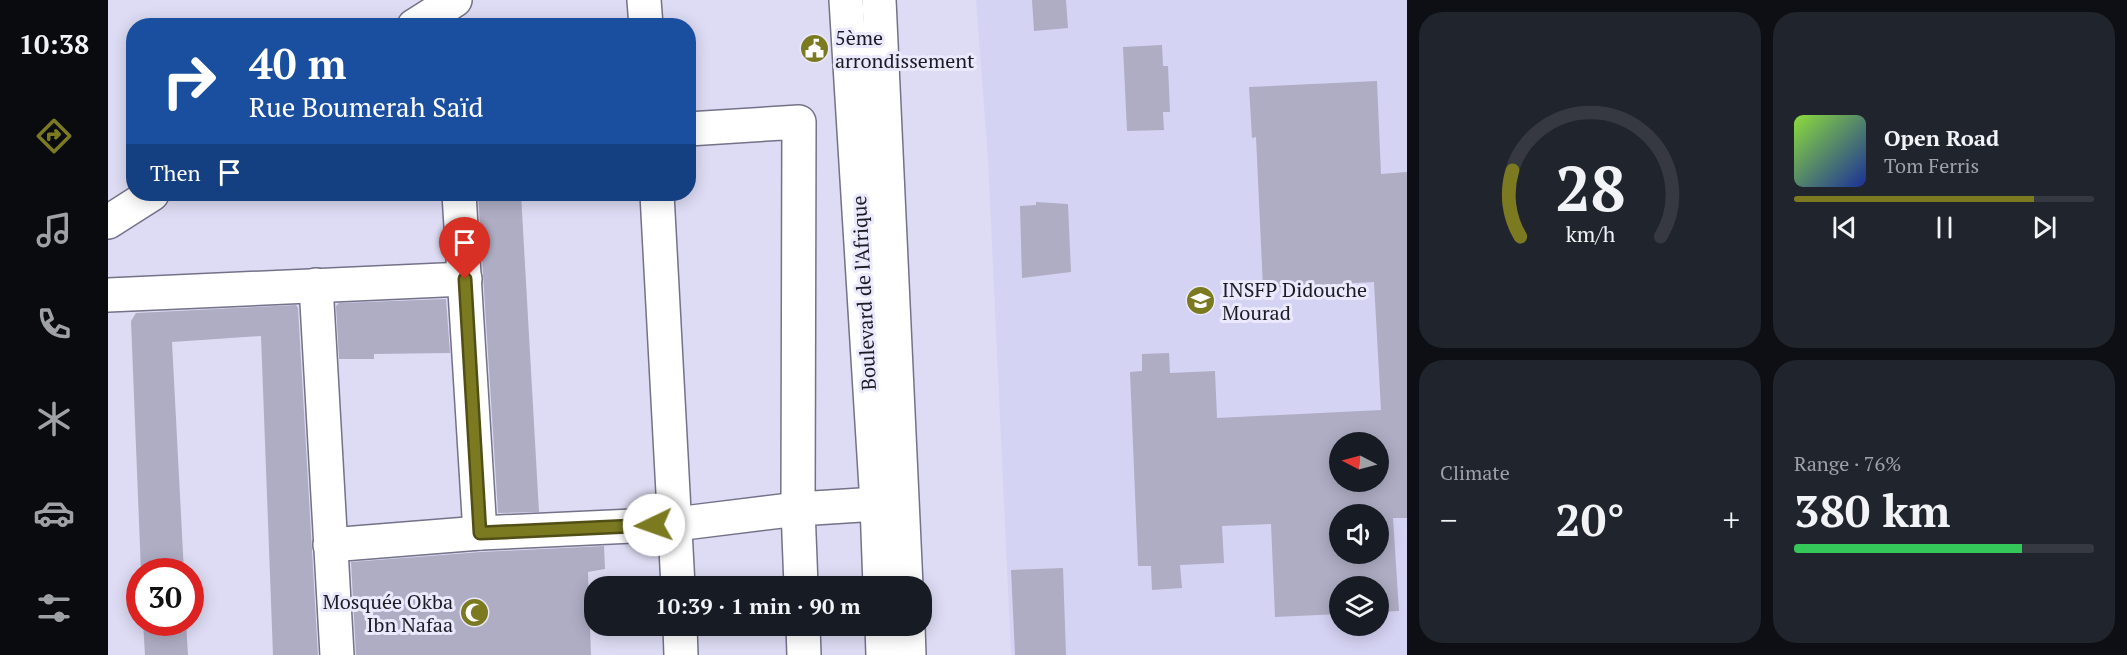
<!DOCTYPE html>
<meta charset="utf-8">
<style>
body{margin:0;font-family:"PT Serif",serif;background:#20242c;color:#f1f3f6;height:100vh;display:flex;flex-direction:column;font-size:22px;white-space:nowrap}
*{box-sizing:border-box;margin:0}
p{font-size:20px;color:#9ea1a6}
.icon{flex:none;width:33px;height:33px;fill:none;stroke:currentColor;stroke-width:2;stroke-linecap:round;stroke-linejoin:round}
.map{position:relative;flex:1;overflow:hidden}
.side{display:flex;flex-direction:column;gap:12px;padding:12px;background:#0d0f14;width:720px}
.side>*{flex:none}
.guide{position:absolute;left:18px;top:18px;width:570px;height:183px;border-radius:24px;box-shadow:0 3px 15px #0003;background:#1a4fa0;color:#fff;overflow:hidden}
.needle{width:39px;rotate:276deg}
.fabs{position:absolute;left:1221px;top:432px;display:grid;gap:12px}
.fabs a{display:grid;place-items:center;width:60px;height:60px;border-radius:50%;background:#171b24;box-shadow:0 3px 15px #0003;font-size:30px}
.speed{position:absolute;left:18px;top:558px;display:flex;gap:12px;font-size:30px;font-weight:700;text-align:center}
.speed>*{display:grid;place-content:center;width:78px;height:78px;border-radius:50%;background:#171b24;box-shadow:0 3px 15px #0003;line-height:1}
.speed .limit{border:9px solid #d22;background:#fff;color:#111}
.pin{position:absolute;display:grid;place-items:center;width:51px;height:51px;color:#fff;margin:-62px -26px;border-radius:50% 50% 50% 0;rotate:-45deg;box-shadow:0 0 6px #0007}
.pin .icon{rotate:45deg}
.me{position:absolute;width:66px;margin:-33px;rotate:267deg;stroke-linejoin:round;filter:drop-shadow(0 0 4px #0008)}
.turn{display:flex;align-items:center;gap:21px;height:126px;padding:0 24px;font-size:27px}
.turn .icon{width:78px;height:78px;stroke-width:2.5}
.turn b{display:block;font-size:42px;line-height:51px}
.then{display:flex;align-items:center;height:57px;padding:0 24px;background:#0003;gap:12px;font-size:22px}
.big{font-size:45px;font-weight:600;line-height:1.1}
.side .widget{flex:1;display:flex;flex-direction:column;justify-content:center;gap:9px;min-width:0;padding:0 21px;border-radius:24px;background:#20242c}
.side .dial{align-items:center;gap:0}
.dial svg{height:156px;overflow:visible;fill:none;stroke:#363941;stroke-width:7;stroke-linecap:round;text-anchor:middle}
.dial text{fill:#f1f3f6;stroke:none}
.song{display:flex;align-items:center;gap:18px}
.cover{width:72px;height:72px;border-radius:9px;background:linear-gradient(135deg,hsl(90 70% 55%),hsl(230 70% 35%))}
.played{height:6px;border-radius:3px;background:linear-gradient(90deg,#7c7a21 80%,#363941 80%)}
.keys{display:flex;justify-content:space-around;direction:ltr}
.heat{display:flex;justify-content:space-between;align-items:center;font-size:33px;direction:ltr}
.charge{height:9px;border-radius:4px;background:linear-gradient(90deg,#34c759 76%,#363941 0)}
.side .tiles{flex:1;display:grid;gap:12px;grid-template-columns:repeat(2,1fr)}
.trip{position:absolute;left:476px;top:576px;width:348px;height:60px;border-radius:24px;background:#171b24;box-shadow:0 3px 15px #0003;font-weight:600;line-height:60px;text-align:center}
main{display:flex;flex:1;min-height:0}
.dock{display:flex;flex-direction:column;width:108px;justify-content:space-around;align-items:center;background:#090b0e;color:#9ea1a6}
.dock .icon{width:42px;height:42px}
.dock .current{color:#7c7a21}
.dock b{font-size:27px;color:#f1f3f6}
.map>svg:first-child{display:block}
.built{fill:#d5d3f3;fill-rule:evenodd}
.building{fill:#aeadc4;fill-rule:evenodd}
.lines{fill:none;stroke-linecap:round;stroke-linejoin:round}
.minor-casing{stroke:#737288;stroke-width:36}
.tertiary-casing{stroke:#737288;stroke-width:36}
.primary-casing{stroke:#737288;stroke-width:36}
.minor{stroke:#fff;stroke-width:33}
.tertiary{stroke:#fff;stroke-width:33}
.primary{stroke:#fff;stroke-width:33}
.route-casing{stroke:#514f15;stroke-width:15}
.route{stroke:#7c7a21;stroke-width:10}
.labels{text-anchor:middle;stroke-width:6;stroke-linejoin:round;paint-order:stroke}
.poi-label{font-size:20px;fill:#1c1b24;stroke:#eae9fd;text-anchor:start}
.street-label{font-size:20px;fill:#1c1b24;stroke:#eae9fd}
</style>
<main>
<nav class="dock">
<b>10:38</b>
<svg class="icon current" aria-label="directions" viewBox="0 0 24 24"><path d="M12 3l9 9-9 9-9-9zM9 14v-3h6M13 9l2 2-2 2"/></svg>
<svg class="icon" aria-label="music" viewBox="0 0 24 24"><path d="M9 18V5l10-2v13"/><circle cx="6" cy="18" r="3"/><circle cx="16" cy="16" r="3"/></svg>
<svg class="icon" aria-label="phone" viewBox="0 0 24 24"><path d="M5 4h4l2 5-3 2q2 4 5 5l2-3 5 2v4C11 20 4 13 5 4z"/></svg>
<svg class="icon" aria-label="climate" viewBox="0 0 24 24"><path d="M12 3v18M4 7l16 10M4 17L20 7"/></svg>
<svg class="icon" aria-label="car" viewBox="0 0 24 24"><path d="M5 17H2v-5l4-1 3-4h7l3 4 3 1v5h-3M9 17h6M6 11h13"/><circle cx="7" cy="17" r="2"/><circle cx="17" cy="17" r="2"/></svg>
<svg class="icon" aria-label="filters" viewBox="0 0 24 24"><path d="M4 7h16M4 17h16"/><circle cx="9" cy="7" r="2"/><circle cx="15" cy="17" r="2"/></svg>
</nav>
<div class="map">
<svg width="1299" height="655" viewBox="0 0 1299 655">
<rect width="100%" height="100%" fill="#dddcf4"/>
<path class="built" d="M 868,0 L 1299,0 L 1299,655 L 903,655 L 880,159 ZM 1232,442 L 1270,442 L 1270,482 L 1232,482 ZM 1232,514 L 1270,514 L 1270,554 L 1232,554 ZM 1232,586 L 1270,586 L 1270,626 L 1232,626 Z"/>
<g class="building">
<path d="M 924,0 L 958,0 L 960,28 L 926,31 Z"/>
<path d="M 1054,45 L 1055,66 L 1060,66 L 1062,112 L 1055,112 L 1056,130 L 1019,131 L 1015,47 Z"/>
<path d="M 1269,81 L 1273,174 L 1299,172 L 1299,518 L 1285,518 L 1291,611 L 1270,612 L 1270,586 L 1232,586 L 1232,614 L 1167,617 L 1163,524 L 1114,526 L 1116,563 L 1072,565 L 1074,588 L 1044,590 L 1043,566 L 1030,566 L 1022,372 L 1034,371 L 1034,354 L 1061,353 L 1062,373 L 1107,371 L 1109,418 L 1273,410 L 1266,282 L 1155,288 L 1148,137 L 1144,138 L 1141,87 ZM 1232,442 L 1270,442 L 1270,482 L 1232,482 ZM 1232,514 L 1270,514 L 1270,554 L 1232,554 Z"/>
<path d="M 370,194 L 413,194 L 431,512 L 390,513 Z"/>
<path d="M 928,202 L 960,204 L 963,272 L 914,278 L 912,206 L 928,205 Z"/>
<path d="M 338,299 L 342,353 L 266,354 L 266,359 L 231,359 L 228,306 L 231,303 Z"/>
<path d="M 188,305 L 190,308 L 210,655 L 165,655 L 153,336 L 64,342 L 76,572 L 33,572 L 23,321 L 28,313 Z"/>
<path d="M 496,546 L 497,569 L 480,572 L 483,655 L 248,655 L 243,562 L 373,552 Z"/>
<path d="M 955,568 L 958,655 L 907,655 L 903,570 Z"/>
<path d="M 35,622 L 78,622 L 80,655 L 37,655 Z"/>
</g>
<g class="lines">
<defs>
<g id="minor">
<path d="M 536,0 L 538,26"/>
<path d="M 580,129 L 691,122 L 690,509 L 693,586"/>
<path d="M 351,194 L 372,533"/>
<path d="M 549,194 L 570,586"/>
<path d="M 208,285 L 229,655"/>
<path d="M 0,295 L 357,279"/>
<path d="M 222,545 L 372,533 L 568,524 L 690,509 L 769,504"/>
<path d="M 572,626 L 573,655"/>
<path d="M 695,626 L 696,655"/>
</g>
<g id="tertiary">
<path d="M 306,26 L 347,0"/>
<path d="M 0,222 L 44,194"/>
</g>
<g id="primary">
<path d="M 738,0 L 769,504 L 772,586"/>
<path d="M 771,0 L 798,586"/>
<path d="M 774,626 L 775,655"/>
<path d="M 800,626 L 801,655"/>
</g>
</defs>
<use href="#minor" class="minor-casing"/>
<use href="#tertiary" class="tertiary-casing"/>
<use href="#primary" class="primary-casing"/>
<use href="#minor" class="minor"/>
<use href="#tertiary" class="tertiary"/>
<use href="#primary" class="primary"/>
</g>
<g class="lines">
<defs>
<path id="route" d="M 357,279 L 372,533 L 546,525"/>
</defs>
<use href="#route" class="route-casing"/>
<use href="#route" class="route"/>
</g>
<defs>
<symbol id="civic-disc" viewBox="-11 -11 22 22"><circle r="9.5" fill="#7c7a21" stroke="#eae9fd"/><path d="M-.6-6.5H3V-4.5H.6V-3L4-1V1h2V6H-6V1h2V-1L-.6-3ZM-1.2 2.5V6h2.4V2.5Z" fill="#fff"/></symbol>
<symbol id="university-disc" viewBox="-11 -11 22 22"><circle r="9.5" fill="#7c7a21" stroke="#eae9fd"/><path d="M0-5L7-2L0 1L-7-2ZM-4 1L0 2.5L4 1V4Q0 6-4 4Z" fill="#fff"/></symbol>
<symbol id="mosque-disc" viewBox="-11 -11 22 22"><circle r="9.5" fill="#7c7a21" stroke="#eae9fd"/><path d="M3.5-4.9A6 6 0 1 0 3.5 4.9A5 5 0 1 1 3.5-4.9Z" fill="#fff"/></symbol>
</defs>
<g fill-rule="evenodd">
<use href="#civic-disc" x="690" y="32" width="33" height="33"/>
<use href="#university-disc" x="1076" y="284" width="33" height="33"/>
<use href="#mosque-disc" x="350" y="596" width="33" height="33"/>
</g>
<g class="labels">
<g class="poi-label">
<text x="727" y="45">5ème<tspan x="727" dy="23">arrondissement</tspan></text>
<text x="1114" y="297">INSFP Didouche<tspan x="1114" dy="23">Mourad</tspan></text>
<text x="345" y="609" text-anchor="end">Mosquée Okba<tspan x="345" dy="23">Ibn Nafaa</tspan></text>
</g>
<g class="street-label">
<text transform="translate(756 293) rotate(-93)" y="7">Boulevard de l'Afrique</text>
</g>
</g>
</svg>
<div class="fabs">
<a><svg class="needle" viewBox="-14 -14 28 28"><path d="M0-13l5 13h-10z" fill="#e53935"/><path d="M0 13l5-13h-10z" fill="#9ea1a6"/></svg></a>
<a><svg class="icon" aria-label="sound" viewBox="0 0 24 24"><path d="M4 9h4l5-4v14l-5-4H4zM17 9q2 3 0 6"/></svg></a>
<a><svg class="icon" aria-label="layers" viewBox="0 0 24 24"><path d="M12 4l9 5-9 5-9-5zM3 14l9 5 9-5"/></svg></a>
</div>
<div class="speed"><div class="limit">30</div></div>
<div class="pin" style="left:357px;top:279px;background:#d93025"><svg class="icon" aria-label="arrive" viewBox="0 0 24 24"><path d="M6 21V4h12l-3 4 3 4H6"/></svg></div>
<svg class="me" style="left:546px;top:525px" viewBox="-20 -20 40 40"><circle r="19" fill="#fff"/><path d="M0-13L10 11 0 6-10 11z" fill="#7c7a21"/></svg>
<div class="trip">10:39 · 1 min · 90 m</div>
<div class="guide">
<div class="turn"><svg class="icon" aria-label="right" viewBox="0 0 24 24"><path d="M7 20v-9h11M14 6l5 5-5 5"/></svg><div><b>40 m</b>Rue Boumerah Saïd</div></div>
<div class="then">Then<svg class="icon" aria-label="arrive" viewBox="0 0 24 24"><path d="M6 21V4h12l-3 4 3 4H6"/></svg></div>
</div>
</div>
<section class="side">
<div class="tiles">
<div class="widget dial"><svg viewBox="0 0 100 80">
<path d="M14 69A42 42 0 1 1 86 69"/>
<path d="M14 69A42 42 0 0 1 10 35" stroke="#7c7a21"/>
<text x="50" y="56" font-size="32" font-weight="700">28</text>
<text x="50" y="72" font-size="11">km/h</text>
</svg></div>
<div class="widget">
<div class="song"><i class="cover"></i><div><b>Open Road</b><p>Tom Ferris</p></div></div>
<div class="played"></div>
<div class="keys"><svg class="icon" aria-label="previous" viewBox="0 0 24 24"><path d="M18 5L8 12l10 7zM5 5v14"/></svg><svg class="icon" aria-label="pause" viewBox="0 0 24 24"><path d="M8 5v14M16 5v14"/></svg><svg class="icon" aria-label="next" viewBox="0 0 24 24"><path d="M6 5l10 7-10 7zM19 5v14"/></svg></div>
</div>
<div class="widget"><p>Climate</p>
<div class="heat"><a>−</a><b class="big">20°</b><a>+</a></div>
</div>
<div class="widget"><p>Range · 76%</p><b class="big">380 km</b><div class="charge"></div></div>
</div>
</section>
</main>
